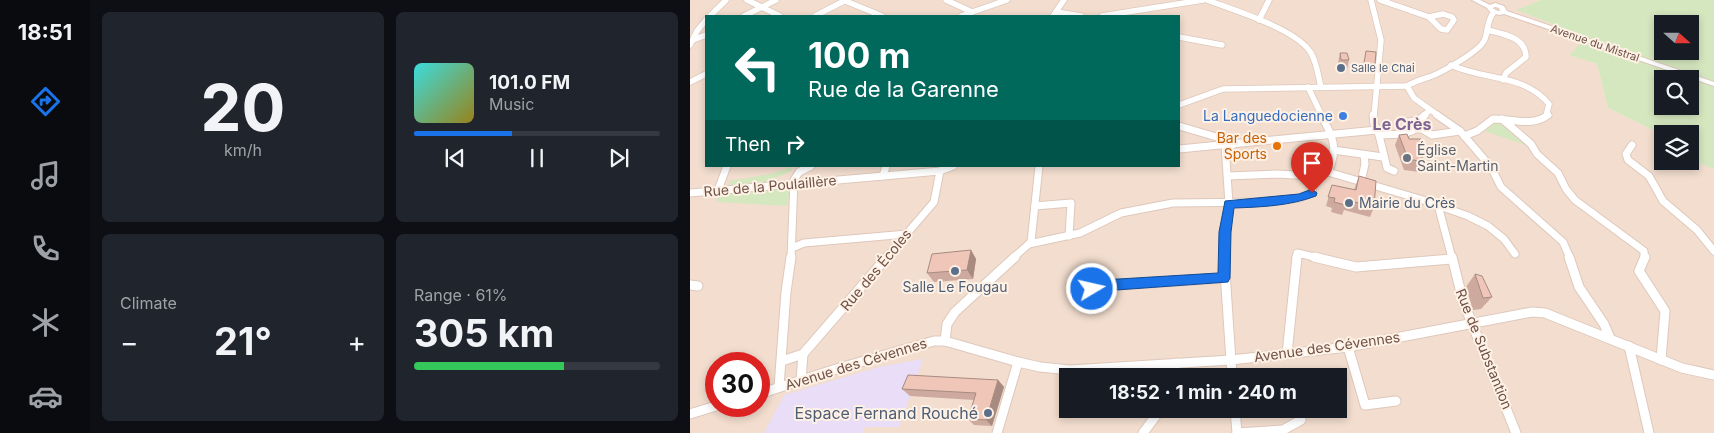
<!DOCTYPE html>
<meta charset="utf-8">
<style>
body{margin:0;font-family:Inter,sans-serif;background:#20242c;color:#f1f3f6;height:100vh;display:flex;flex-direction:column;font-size:19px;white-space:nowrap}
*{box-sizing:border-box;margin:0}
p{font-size:16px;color:#9ea1a6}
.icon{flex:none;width:28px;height:28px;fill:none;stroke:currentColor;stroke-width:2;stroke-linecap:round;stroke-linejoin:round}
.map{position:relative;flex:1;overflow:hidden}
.drawer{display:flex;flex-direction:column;gap:12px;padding:12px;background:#0d0f14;width:600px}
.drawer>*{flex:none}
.hud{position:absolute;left:15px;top:15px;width:475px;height:152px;border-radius:0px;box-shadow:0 2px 8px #0003;background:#00695c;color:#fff;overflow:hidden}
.needle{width:32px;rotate:111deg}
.buttons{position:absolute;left:964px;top:15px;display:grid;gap:10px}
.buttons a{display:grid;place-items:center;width:45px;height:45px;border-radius:0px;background:#171b24;box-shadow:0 2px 8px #0003;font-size:25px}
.speed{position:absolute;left:15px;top:352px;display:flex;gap:10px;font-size:25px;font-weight:700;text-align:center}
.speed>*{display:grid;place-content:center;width:65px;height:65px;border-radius:50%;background:#171b24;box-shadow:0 2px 8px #0003;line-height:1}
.speed .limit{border:8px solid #d22;background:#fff;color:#111}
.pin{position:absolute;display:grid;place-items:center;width:42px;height:42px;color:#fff;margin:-51px -21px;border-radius:50% 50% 50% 0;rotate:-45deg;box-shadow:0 0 5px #0007}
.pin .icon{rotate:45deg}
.me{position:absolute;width:55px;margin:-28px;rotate:81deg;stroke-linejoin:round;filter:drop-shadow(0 0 4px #0008)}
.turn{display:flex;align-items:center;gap:18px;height:105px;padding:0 20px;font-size:22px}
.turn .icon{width:65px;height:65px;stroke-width:2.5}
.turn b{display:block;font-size:35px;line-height:42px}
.then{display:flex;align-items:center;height:48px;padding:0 20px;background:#0003;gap:10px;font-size:19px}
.big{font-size:38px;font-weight:700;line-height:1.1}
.drawer .widget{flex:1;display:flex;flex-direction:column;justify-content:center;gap:8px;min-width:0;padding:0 18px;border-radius:8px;background:#20242c}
.drawer .dial{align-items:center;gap:0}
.dial b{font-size:65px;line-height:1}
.song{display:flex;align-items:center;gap:15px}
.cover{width:60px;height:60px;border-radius:8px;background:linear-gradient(135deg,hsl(180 70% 55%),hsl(50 70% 35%))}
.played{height:5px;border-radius:2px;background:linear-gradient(90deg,#1a73e8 40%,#363941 40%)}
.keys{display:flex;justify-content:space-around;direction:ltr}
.heat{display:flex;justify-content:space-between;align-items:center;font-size:28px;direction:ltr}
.charge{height:8px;border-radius:4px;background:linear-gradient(90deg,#34c759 61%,#363941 0)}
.drawer .tiles{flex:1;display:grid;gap:12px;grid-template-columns:repeat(2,1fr)}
.trip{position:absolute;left:369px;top:368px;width:288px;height:50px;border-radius:0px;background:#171b24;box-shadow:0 2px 8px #0003;font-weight:700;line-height:50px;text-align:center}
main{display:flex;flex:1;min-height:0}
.tabs{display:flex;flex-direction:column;width:90px;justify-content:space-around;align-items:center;background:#090b0e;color:#9ea1a6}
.tabs .icon{width:35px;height:35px}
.tabs .on{color:#1a73e8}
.tabs b{font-size:22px;color:#f1f3f6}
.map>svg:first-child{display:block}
.residential{fill:#f2ddce;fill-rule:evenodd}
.education{fill:#e9ddf7}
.green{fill:#d5e7bf;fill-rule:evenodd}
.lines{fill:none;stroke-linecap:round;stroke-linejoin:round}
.minor-far2-casing{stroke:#dec8bc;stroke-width:7}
.minor-far1-casing{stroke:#dec8bc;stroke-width:9}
.minor-casing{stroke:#dec8bc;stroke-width:11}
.tertiary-casing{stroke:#dec8bc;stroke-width:2}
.minor-far2{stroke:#fff;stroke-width:5.5}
.minor-far1{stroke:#fff;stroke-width:7}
.minor{stroke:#fff;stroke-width:9}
.tertiary{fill:#fff;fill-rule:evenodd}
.wall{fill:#ceaa9e}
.shaded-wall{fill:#a78b81}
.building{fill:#efc6b8;stroke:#a78b81}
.route{fill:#1a73e8;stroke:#114b97}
.service-dot{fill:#5c6f8a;stroke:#fef1e5;stroke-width:2}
.shop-dot{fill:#3f7fe0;stroke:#fef1e5;stroke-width:2}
.food-dot{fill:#e8710a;stroke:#fef1e5;stroke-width:2}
.worship-dot{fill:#6b7280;stroke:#fef1e5;stroke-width:2}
.labels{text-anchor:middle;stroke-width:4;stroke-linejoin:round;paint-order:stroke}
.far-street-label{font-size:11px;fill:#705148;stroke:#fef1e5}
.far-service-label{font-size:11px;fill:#4e5e75;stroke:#fef1e5;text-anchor:start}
.shop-label{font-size:14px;fill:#366cbe;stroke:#fef1e5;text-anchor:end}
.food-label{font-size:14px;fill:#c56008;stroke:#fef1e5;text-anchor:end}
.worship-label{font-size:14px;fill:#5b616d;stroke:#fef1e5;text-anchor:start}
.street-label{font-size:14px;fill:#705148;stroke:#fef1e5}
.service-label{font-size:14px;fill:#4e5e75;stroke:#fef1e5;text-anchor:start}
.quarter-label{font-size:16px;font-weight:bold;fill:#7d6493;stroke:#fef1e5}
.near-service-label{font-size:16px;fill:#4e5e75;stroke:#fef1e5;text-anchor:end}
</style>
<main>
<nav class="tabs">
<b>18:51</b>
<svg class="icon on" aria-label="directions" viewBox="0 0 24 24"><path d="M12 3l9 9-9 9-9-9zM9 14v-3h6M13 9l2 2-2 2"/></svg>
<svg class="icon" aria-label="music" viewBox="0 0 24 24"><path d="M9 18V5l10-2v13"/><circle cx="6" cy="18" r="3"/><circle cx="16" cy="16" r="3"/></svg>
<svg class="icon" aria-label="phone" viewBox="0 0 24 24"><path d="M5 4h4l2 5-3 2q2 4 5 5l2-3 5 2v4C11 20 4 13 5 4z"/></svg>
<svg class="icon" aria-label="climate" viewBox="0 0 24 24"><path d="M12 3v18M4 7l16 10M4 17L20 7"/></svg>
<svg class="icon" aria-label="car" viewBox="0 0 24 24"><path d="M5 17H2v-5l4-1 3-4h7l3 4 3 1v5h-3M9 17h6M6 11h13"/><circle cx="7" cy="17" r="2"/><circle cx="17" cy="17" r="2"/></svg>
</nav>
<section class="drawer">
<div class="tiles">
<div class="widget dial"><b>20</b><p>km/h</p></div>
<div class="widget">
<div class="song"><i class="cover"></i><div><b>101.0 FM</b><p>Music</p></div></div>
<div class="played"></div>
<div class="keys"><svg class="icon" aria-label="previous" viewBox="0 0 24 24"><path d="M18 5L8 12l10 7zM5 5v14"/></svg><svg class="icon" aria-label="pause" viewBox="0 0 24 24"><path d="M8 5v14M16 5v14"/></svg><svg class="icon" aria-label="next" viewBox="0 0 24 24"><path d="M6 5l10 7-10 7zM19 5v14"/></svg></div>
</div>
<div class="widget"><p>Climate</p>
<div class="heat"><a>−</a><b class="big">21°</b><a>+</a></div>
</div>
<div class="widget"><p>Range · 61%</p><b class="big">305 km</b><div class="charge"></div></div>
</div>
</section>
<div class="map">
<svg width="1024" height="433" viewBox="0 0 1024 433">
<rect width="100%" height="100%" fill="#fbecdf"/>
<path class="residential" d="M 0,0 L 851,0 L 827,10 L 896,37 L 879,55 L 907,64 L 918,108 L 963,130 L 972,140 L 972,161 L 1000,160 L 1024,169 L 1024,433 L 0,433 ZM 16,16 L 489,16 L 489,166 L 16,166 ZM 26,364 L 69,364 L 69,406 L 26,406 ZM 378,376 L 648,376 L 648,409 L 378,409 Z"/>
<path class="education" d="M 233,359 L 209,427 L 175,427 L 172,433 L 74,433 L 94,395 L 189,367 Z"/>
<g class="green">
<path d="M 851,0 L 1024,0 L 1024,169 L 1000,160 L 1000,134 L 972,134 L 972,140 L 963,130 L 918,108 L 907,64 L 879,55 L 896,37 L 826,10 ZM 972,24 L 1000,24 L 1000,51 L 972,51 ZM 972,79 L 1000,79 L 1000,106 L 972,106 Z"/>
<path d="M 806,122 L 814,126 L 835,145 L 795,131 Z"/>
<path d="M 102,167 L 102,171 L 75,182 L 39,186 L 39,181 L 80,174 Z"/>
<path d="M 100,188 L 97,206 L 27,202 L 29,194 Z"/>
</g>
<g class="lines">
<defs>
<g id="minor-far2">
<path d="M 57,0 L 90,16"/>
<path d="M 153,0 L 192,16"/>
<path d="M 256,0 L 282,12"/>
<path d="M 517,0 C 543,10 607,29 621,53 C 627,63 628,76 631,87"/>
<path d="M 681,0 L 691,40 L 684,116"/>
<path d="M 690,0 L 739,17"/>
<path d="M 366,12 L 391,16"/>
<path d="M 753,14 L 762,17 L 764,20 L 757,30 L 751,29 L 739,17 Z"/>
<path d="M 20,16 L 36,0"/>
<path d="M 54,16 L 86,0"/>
<path d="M 125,16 L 156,0"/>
<path d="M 271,16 L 317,0"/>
<path d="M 363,16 L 374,0"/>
<path d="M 412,16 L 513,0"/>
<path d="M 569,20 L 579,0"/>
<path d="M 797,30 C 813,34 836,37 836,57 L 816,73 L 813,80"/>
<path d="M 489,37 L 532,45"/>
<path d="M 3,40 L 16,35"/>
<path d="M 0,45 L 7,31 L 16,20"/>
<path d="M 761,65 C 795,81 833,73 859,104 L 856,116"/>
<path d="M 0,82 L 16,74"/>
<path d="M 717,86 L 724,98 L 749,116"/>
<path d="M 618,87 L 632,116"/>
<path d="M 489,105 L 533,89 L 717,86 C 725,81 733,79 742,76 C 754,71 788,52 794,41 C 799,31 796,21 804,12"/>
<path d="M 733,116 L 739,111"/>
</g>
<g id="minor-far1">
<path d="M 631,115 C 643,136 649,149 638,172"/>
<path d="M 683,115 L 684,124 L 688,131 L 697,168 L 704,171"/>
<path d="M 747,115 L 770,131 L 801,167 L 811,187 L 873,242 L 880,258"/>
<path d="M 812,119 L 841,144 L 847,154 L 868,173 L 876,189 L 885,200 L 954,251 L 954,258"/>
<path d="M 489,126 L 540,141 L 543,145"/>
<path d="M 722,131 L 718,122 L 728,121 L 735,115"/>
<path d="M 689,135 L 715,134 L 724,129 L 732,129 L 742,135 L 770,131"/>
<path d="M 774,136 L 787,131 L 803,119 C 822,119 842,127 858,115"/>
<path d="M 942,145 L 936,154 L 938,160 L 959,176 L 973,201 L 1007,230 L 1024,251"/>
<path d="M 489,149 L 687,130"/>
<path d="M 643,150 L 693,157"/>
<path d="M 193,176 L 196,166"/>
<path d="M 538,176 L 587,174 L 625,176 L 638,172 L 733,200 L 778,216 L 798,226 L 814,239 L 825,254"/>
<path d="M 671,182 L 675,164 L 674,155"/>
<path d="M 28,190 L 37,166"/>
<path d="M 0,193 L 250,171 L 263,166"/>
<path d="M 748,205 L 762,258"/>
<path d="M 345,206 L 381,203 L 379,236"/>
<path d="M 339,244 L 390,233 L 431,213 L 483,203 L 575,202 L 609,198 L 622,193 L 625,176"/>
<path d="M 102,248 L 114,243 L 217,234"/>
<path d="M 101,258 L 104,180 L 109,172 L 121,166"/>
<path d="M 196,258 L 244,202 L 250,171"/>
<path d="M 323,258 L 341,242 L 349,166"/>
<path d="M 534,258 L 539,204 L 535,145"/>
<path d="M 606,258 L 607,253 L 629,258"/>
</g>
<g id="minor">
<path d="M 534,257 L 542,376"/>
<path d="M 624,257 L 666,267 L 761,259"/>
<path d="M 762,257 L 773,301 L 826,433"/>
<path d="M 879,257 L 889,287 L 914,324 L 920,338"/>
<path d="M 955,257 L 949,271 L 975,311 L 971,360"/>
<path d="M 0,285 L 8,286"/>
<path d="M 398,293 L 406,287 L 413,286 L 534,278"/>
<path d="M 255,341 L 257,324 L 265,312 L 325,257"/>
<path d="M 939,346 L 959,433"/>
<path d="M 658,347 L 675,405 L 706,401"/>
<path d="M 597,354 L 607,257"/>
<path d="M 92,361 L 113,354 L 197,257"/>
<path d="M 485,376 L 486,363"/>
<path d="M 111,380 L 113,354"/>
<path d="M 89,387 L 96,292 L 101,257"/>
<path d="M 69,394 L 146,369 L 244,341 L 255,341 L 328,362 L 350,367 L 380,370 L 541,360 L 658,347 L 842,312 L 855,313 L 992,368 L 1024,375"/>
<path d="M 545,409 L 547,433"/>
<path d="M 0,414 L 26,406"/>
<path d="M 307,433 L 328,362"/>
<path d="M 453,433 L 471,409"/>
<path d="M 547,433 L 593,430 L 611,420"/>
</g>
<path id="tertiary" d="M 782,0 L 790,0 L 800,5 L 805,3 L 814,6 L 817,11 L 1024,82 L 1024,86 L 814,14 L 809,15 L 800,12 L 797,8 ZM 805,7 L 809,8 L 810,11 L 804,10 L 803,8 Z"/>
</defs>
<use href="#minor-far2" class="minor-far2-casing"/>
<use href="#minor-far1" class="minor-far1-casing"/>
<use href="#minor" class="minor-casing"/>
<use href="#tertiary" class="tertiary-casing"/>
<use href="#minor-far2" class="minor-far2"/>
<use href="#minor-far1" class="minor-far1"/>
<use href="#minor" class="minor"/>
<use href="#tertiary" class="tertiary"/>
</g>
<g class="wall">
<path d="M 676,51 L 685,64 L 684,69 L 673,68 Z"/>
<path d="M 650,53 L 659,60 L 657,70 L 649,70 L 648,63 Z"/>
<path d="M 709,135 L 736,150 L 732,158 L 734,162 L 730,172 L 714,170 L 705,145 Z"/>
<path d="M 669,176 L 684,207 L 680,217 L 654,210 L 652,215 L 641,212 L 642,208 L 636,206 L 642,185 L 664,190 Z"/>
<path d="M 281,250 L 286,259 L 283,279 L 244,282 L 237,273 Z"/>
<path d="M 785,274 L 802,297 L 791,309 L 783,310 L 776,287 Z"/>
<path d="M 308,380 L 314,387 L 302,426 L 284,425 L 278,419 L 284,400 L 220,396 L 212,389 Z"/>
</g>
<g class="shaded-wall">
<path d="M 281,250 L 286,259 L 283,279 L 277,270 Z"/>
<path d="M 308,380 L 314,387 L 302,426 L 296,420 Z"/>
</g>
<g class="building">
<path d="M 676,51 L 686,52 L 685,64 L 674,63 Z"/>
<path d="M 650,53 L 657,53 L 659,60 L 651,60 Z"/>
<path d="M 717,134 L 719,139 L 731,139 L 736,150 L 729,150 L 734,162 L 718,159 L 709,135 Z"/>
<path d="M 669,176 L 686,181 L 684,207 L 657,200 L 655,205 L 644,202 L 645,198 L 638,197 L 642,185 L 666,190 Z"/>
<path d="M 281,250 L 277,270 L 237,273 L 242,254 Z"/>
<path d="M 785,274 L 792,276 L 802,297 L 793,298 Z"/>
<path d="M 218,375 L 308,380 L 296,420 L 278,419 L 286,393 L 212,389 Z"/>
</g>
<path class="route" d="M 622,189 L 627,193 L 626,196 C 599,206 572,207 544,208 L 541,232 L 540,278 L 538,282 L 412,291 L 402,294 L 397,293 L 395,289 L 397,285 L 412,280 L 528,273 L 529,232 L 535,201 L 609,194 Z"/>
<g class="service-dot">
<circle cx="651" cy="68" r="5"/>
<circle cx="659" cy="203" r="5"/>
<circle cx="265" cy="271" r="5"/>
<circle cx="298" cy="413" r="5"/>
</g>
<circle class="shop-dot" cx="653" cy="116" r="5"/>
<circle class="food-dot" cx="587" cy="146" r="5"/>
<circle class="worship-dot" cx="717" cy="158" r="5"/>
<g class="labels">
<g class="far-street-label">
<text transform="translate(905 43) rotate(19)" y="4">Avenue du Mistral</text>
</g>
<g class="far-service-label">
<text x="661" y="72">Salle le Chai</text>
</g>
<g class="shop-label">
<text x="643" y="121">La Languedocienne</text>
</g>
<g class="food-label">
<text x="577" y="143">Bar des<tspan x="577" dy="16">Sports</tspan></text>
</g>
<g class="worship-label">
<text x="727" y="155">Église<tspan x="727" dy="16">Saint-Martin</tspan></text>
</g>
<g class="street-label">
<text transform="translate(80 186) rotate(-5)" y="5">Rue de la Poulaillère</text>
<text transform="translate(186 270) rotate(-50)" y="5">Rue des Écoles</text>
<text transform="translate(637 347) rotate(-8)" y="5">Avenue des Cévennes</text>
<text transform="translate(794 349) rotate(68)" y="5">Rue de Substantion</text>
<text transform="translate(166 364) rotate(-17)" y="5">Avenue des Cévennes</text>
</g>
<g class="service-label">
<text x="669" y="208">Mairie du Crès</text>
<text x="265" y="292" text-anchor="middle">Salle Le Fougau</text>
</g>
<g class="quarter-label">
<text x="712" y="130">Le Crès</text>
</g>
<g class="near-service-label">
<text x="288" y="419">Espace Fernand Rouché</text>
</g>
</g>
</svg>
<div class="buttons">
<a><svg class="needle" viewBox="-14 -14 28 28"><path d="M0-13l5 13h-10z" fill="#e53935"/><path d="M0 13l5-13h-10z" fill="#9ea1a6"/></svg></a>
<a><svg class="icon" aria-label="search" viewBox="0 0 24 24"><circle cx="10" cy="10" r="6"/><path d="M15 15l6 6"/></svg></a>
<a><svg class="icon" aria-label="layers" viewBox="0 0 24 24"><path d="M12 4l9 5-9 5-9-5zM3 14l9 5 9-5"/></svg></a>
</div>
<div class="speed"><div class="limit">30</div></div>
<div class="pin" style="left:622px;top:193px;background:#d93025"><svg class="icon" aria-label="arrive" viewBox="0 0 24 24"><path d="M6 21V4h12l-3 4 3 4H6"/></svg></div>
<svg class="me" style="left:402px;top:289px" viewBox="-20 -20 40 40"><circle r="17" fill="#1a73e8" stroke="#fff" stroke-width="3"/><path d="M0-11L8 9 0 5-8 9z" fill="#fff"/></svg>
<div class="trip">18:52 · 1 min · 240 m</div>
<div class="hud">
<div class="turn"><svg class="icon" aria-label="left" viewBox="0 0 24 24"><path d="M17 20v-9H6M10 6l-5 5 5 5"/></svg><div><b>100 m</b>Rue de la Garenne</div></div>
<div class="then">Then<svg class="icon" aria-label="right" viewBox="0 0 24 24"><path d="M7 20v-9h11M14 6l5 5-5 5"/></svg></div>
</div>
</div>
</main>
